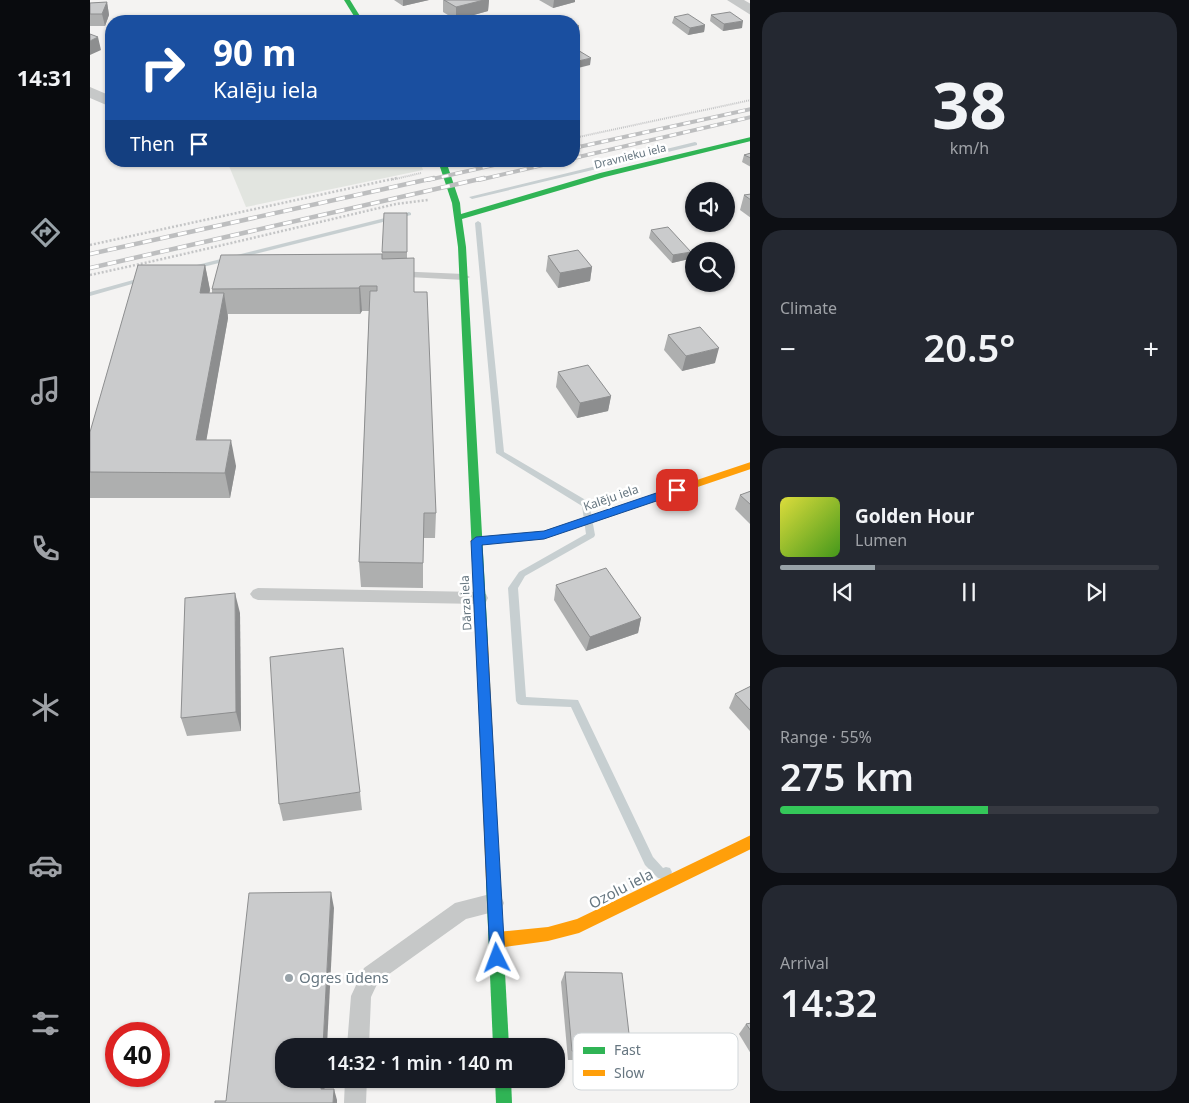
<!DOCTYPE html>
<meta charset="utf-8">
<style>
body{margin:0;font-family:"Noto Sans",sans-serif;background:#242831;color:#f1f3f6;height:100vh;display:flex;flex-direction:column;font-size:19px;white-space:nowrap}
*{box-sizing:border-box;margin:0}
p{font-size:16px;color:#9ea1a6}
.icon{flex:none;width:28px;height:28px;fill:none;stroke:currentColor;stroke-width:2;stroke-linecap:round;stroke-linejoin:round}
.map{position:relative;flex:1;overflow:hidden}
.panel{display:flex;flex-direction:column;gap:12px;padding:12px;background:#0d0f14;width:439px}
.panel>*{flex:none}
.hud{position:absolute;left:15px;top:15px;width:475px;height:152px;border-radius:20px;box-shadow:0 1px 4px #0004;background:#1a4fa0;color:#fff;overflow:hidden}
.tools{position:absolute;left:595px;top:182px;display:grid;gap:10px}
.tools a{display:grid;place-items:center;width:50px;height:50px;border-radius:50%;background:#171b24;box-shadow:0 1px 4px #0004;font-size:25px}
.speed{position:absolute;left:15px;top:1022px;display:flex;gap:10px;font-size:25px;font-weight:700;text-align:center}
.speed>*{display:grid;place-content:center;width:65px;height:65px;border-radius:50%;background:#171b24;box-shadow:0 1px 4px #0004;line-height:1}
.speed .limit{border:8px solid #d22;background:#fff;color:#111}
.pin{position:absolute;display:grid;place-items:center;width:42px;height:42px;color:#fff;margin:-21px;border-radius:10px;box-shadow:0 2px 8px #0006}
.me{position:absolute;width:55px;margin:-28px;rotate:357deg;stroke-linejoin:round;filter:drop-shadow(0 0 4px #0008)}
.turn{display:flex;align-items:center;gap:18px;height:105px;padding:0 25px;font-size:22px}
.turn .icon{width:65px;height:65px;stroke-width:2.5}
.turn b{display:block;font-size:35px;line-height:42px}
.then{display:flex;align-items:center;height:48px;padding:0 25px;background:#0003;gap:10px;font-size:19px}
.big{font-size:38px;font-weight:600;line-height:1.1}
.panel .tile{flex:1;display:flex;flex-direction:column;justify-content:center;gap:8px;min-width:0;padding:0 18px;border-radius:20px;background:#242831}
.panel .dial{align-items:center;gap:0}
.dial b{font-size:65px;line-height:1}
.song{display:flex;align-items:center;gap:15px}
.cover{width:60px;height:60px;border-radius:8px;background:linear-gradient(135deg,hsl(60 70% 55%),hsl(100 70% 35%))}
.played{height:5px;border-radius:2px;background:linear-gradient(90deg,#98a2a8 25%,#363941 25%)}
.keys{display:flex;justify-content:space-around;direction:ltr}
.heat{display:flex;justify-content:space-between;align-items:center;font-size:28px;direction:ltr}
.charge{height:8px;border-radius:4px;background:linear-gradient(90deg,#34c759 55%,#363941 0)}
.trip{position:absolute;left:185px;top:1038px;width:290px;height:50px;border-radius:20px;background:#171b24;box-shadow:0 1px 4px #0004;font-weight:600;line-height:50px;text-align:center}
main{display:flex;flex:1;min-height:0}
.tab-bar{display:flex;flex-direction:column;width:90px;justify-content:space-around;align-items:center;background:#090b0e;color:#9ea1a6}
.tab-bar .icon{width:35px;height:35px}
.tab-bar .selected{color:#98a2a8}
.tab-bar b{font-size:22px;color:#f1f3f6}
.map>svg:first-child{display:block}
.green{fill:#e2e5e0}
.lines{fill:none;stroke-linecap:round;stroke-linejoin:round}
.stream{fill:#c7cfd1;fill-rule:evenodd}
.path-far1{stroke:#c4c5c6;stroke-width:2;stroke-dasharray:1 1;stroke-linecap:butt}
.path{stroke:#c4c5c6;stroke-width:2.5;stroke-dasharray:2 2;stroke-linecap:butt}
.lane{fill:#c6c8c8;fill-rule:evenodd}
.street{fill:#c6c8c8;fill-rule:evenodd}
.fast{fill:#30b455;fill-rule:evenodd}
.slow{fill:#ff9f0a;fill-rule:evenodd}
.rail-far1-casing{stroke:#bdbebf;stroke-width:4}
.rail-casing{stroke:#bdbebf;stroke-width:4.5}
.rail-far1{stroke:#fff;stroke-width:2.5;stroke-dasharray:7;stroke-linecap:butt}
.rail{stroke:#fff;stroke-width:3;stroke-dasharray:9;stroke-linecap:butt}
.wall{fill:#aeafaf}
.shaded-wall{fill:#8d8e8f}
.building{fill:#cacbcc;stroke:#8d8e8f}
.route{fill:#1a73e8;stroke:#114b97}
.poi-dot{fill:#98a2a8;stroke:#fff;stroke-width:2}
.labels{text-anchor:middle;stroke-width:5;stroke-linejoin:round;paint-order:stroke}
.far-street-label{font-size:11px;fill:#667680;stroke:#fff}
.street-label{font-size:12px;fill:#667680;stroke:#fff}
.near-street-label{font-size:15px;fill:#667680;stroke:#fff}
.near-poi-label{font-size:15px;fill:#667680;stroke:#fff;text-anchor:start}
.key{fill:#fff;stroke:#d1d6d9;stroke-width:1}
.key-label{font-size:14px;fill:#667680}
</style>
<main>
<nav class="tab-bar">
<b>14:31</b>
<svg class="icon selected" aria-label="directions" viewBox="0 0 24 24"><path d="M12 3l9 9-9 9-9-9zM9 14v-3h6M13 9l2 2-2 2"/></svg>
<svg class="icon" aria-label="music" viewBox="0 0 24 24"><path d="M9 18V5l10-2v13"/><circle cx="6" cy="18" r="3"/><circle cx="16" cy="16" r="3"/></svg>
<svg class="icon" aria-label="phone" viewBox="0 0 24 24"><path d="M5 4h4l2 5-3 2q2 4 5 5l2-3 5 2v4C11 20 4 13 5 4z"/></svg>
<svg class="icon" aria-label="climate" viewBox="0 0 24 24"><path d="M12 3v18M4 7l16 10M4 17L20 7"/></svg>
<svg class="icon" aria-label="car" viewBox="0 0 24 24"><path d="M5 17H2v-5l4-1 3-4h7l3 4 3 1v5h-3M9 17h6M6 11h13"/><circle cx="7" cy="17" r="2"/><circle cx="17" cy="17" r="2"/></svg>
<svg class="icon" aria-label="filters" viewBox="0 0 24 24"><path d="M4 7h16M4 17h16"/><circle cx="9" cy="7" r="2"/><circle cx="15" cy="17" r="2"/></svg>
</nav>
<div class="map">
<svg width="661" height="1103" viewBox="0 0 661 1103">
<rect width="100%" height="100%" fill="#f4f3f2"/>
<path class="green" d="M 147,161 L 330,161 L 333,170 L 156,207 L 139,166 Z"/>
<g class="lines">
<g class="stream">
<path d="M 605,142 L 607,143 L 607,145 L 382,199 L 379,197 Z"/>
<path d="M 319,212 L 321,213 L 321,215 L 101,270 L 98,268 L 99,267 Z"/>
<path d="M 388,221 L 391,223 L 414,452 L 499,502 L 505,535 L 504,537 L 435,576 L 428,588 L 436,697 L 488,700 L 563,857 L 573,868 L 576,867 L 580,868 L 582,872 L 580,876 L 572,879 L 568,878 L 555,865 L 481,707 L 431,705 L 428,704 L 426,701 L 418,588 L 429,572 L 496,534 L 492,506 L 406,453 L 385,223 Z"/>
<path d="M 54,277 L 56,278 L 56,280 L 0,296 L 0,292 Z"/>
</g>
<g class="path-far1">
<path d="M 484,138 L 661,100"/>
<path d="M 379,164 L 398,161"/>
<path d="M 301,180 L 331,173"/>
</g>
<g class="path">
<path d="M 0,245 L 307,178"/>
<path d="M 0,275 C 102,253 204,228 306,204 L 338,200"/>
</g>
<g class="lane">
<path d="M 304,271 L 374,274 L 380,277 L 374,280 L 300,276 L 300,272 Z"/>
<path d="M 168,588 L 390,592 L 396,594 L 398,598 L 396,602 L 390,604 L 168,600 L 163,598 L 160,594 L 163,590 Z"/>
<path d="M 404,893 L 411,896 L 414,903 L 411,910 L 376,919 L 288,982 L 281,997 L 279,1046 L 257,1046 L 261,996 L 274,968 L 365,903 Z"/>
<path d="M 255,1079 L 277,1079 L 276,1103 L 254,1103 Z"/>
</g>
<g class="street">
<path d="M 637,0 L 654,0 L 661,4 L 661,15 Z"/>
<path d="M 0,87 L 21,96 L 21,107 L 0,98 Z"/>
</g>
<g class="fast">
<path d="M 254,0 L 260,0 L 273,21 L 267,21 Z"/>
<path d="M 661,137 L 661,141 L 515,177 L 372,219 L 376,247 L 398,642 L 396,645 L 392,647 L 388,645 L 386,642 L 368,247 L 362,203 L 348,161 L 356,161 L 370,203 L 371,214 L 510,173 Z"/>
<path d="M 403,873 L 408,875 L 410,880 L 419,1046 L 403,1046 L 396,880 L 398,875 Z"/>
<path d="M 405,1079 L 421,1079 L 422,1103 L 406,1103 Z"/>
</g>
<g class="slow">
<path d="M 661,462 L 661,469 L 454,539 L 386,545 L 380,541 L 386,537 L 454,531 Z"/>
<path d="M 392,637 L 396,639 L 398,642 L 410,880 L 408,885 L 403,887 L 398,885 L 396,880 L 386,642 L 388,639 Z"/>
<path d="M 661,835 L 661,849 L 489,933 L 458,941 L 407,948 L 402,945 L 399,940 L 402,935 L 407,932 L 458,927 L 487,919 Z"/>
</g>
<defs>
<g id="rail-far1">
<path d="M 484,148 L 661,109"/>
<path d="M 484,158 L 661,117"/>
<path d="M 338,180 L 422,161"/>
<path d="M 389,180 L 470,161"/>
</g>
<g id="rail">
<path d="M 0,254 L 344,178"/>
<path d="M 0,268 L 394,178"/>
</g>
</defs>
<use href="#rail-far1" class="rail-far1-casing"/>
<use href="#rail" class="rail-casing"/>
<use href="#rail-far1" class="rail-far1"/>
<use href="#rail" class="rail"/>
</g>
<g class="wall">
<path d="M 304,0 L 339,0 L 313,6 Z"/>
<path d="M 353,0 L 399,0 L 398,11 L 366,20 L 353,12 Z"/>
<path d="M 449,0 L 485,0 L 485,2 L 463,8 Z"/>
<path d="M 17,2 L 19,15 L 15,26 L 0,26 L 0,3 Z"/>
<path d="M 621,15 L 652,28 L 633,31 L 620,21 Z"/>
<path d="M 584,17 L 615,25 L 614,32 L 598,35 L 582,23 Z"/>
<path d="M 661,153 L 661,167 L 652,162 L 654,155 Z"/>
<path d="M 661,194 L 661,218 L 650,210 L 654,195 Z"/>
<path d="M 317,213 L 317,258 L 324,292 L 346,513 L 345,538 L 333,538 L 333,588 L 271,587 L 269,562 L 279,311 L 272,311 L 270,314 L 138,314 L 138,318 L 116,440 L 146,466 L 140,498 L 0,498 L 0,432 L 115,265 L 120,290 L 119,293 L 122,293 L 122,289 L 292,259 L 292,252 Z"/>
<path d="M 561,230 L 599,259 L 582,263 L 559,238 Z"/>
<path d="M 458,256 L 502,267 L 500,281 L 468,288 L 456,271 Z"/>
<path d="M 578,335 L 625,363 L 592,371 L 574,350 Z"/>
<path d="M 468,372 L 521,396 L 518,411 L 487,418 L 466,387 Z"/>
<path d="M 661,491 L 661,525 L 645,509 L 650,495 Z"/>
<path d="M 466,585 L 551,618 L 548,633 L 496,651 L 464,600 Z"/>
<path d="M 150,613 L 151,731 L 97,736 L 91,718 Z"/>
<path d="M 661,686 L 661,732 L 639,708 L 645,694 Z"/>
<path d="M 270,792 L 272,810 L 193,821 L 189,804 Z"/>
<path d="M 475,972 L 541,1051 L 536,1060 L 478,1060 L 471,982 Z"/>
<path d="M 661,1023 L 661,1054 L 649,1034 L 656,1024 Z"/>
</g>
<g class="shaded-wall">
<path d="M 313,0 L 339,0 L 313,6 Z"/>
<path d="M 394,0 L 399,0 L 398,11 L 366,20 L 366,7 Z"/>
<path d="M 464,0 L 485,0 L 485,2 L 463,8 Z"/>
<path d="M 17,2 L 19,15 L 15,26 L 12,14 Z"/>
<path d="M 653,21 L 652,28 L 633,31 L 634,24 Z"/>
<path d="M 615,25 L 614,32 L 598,35 L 600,28 Z"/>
<path d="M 489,26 L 489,33 L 484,34 L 484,28 Z"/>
<path d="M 8,37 L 11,50 L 0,55 L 0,41 Z"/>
<path d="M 501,58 L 500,65 L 484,69 L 484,62 Z"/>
<path d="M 601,252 L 599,259 L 582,263 L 583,255 Z"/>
<path d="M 115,265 L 120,290 L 115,318 L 110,293 Z"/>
<path d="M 502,267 L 500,281 L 468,288 L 470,273 Z"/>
<path d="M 270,286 L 272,311 L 270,314 L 269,288 Z"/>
<path d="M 134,293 L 138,318 L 112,465 L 106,440 Z"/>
<path d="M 629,348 L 625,363 L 592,371 L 596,356 Z"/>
<path d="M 521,396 L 518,411 L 487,418 L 490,403 Z"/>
<path d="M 141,440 L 146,466 L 140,498 L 135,473 Z"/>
<path d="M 145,593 L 150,613 L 151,731 L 146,712 Z"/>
<path d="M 551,618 L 548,633 L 496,651 L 500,637 Z"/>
<path d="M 241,892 L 244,908 L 237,1046 L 233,1046 Z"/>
<path d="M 232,1079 L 235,1079 L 234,1100 L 231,1089 Z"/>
<path d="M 244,1089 L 247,1100 L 247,1103 L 243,1103 Z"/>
</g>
<g class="building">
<path d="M 354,0 L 394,0 L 366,7 Z"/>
<path d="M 17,2 L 12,14 L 0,14 L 0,3 Z"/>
<path d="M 640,12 L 653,21 L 634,24 L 621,15 Z"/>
<path d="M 598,14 L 615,25 L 600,28 L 584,17 Z"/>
<path d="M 476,18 L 481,21 L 463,21 Z"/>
<path d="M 110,20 L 110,21 L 97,21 Z"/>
<path d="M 484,23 L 489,26 L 484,28 Z"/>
<path d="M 0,34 L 8,37 L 0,41 Z"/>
<path d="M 484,49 L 486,49 L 501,58 L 484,62 Z"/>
<path d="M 661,153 L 661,158 L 654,155 Z"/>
<path d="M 661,194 L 661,200 L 654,195 Z"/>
<path d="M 294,213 L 317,213 L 317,252 L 292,252 Z"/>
<path d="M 578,227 L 601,252 L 583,255 L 561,230 Z"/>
<path d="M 488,250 L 502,267 L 470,273 L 458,256 Z"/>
<path d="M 292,254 L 292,259 L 324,258 L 324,292 L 337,292 L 346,513 L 334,513 L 333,563 L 269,562 L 280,291 L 287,291 L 287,286 L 270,286 L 269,288 L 122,289 L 131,255 Z"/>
<path d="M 48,265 L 115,265 L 110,293 L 134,293 L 106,440 L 141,440 L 135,473 L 0,472 L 0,432 Z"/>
<path d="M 610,327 L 629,348 L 596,356 L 578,335 Z"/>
<path d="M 498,365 L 521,396 L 490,403 L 468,372 Z"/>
<path d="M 661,491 L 661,505 L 650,495 Z"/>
<path d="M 516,568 L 551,618 L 500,637 L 466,585 Z"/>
<path d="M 145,593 L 146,712 L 91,718 L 95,598 Z"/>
<path d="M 253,648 L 270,792 L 189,804 L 180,657 Z"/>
<path d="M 661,686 L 661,711 L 645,694 Z"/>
<path d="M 241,892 L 233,1046 L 194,1046 L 194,1079 L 232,1079 L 231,1089 L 244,1089 L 243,1103 L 125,1103 L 125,1101 L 136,1101 L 159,893 Z"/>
<path d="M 475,972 L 532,973 L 541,1051 L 482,1051 Z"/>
<path d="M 661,1023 L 661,1031 L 656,1024 Z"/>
</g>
<path class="route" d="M 587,486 L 592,490 L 590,493 L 454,539 L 392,545 L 415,958 L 413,963 L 407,965 L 402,963 L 400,958 L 381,541 L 386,537 L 454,531 Z"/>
<circle class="poi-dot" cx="199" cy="978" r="5"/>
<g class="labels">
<g class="far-street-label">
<text transform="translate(540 156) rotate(-14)" y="4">Dravnieku iela</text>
</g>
<g class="street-label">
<text transform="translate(521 498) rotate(-19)" y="4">Kalēju iela</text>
<text transform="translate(376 603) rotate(-93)" y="4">Dārza iela</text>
</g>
<g class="near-street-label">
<text transform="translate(531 889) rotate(-27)" y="5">Ozolu iela</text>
</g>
<g class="near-poi-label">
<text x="209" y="983">Ogres ūdens</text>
</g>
</g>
<rect x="483" y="1033" width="165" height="57" rx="8" class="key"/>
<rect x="493" y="1047" width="22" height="7" fill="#30b455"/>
<rect x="493" y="1070" width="22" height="6" fill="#ff9f0a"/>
<g class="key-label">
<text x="524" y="1055">Fast</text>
<text x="524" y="1078">Slow</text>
</g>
</svg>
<div class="tools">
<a><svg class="icon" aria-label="sound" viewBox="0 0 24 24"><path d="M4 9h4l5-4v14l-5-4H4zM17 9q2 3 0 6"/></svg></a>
<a><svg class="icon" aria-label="search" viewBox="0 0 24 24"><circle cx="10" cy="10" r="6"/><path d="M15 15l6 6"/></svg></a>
</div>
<div class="speed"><div class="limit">40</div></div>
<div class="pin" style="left:587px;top:490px;background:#d93025"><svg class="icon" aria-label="arrive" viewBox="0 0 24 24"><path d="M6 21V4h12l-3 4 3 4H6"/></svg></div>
<svg class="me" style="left:407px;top:958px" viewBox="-20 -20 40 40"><path d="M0-17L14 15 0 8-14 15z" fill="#1a73e8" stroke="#fff" stroke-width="4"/></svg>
<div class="trip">14:32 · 1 min · 140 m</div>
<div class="hud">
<div class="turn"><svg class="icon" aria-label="right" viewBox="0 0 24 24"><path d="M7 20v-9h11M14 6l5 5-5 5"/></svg><div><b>90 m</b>Kalēju iela</div></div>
<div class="then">Then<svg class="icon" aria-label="arrive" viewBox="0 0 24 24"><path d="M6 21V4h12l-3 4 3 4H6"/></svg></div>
</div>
</div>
<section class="panel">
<div class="tile dial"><b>38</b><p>km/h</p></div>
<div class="tile"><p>Climate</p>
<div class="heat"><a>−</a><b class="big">20.5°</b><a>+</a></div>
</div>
<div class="tile">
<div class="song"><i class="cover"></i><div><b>Golden Hour</b><p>Lumen</p></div></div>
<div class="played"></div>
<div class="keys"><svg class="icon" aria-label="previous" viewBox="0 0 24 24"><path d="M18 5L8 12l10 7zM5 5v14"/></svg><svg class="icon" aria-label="pause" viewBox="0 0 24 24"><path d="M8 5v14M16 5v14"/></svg><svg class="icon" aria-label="next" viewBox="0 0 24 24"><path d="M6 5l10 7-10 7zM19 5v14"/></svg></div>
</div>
<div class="tile"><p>Range · 55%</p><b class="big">275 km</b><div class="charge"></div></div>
<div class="tile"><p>Arrival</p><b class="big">14:32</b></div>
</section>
</main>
